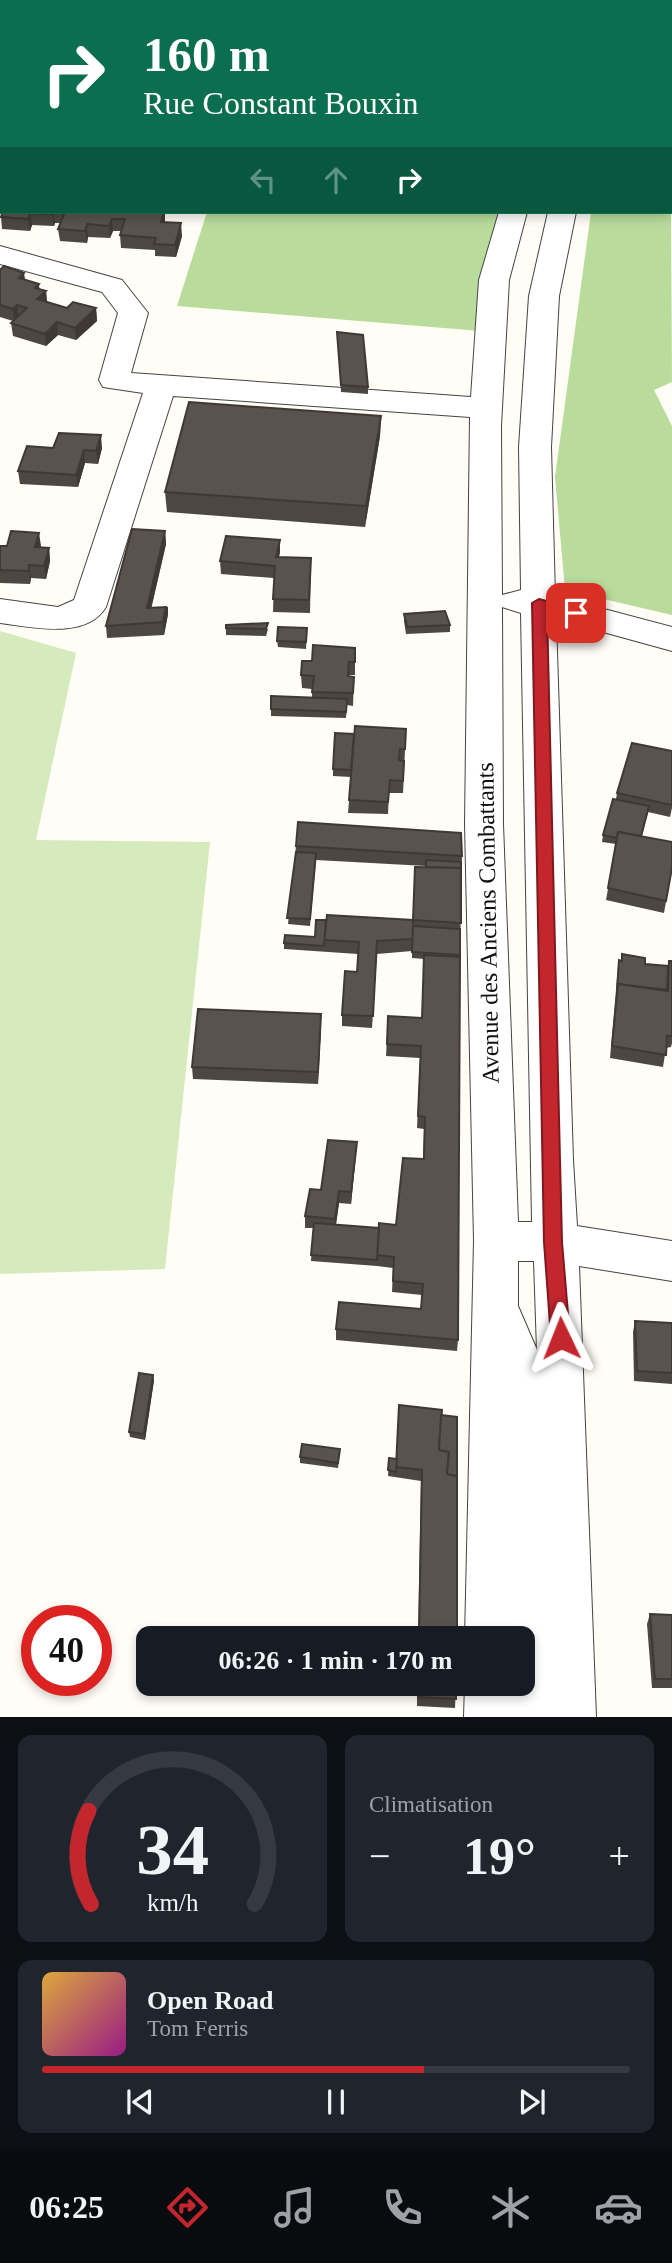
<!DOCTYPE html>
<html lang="fr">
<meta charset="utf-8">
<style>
body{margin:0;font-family:"Times New Roman",serif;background:#20242c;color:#f1f3f6;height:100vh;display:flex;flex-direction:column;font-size:26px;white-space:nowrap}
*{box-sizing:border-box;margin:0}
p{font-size:23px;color:#9ea1a6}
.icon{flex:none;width:38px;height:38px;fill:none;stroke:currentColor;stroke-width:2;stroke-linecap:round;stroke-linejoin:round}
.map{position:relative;height:1717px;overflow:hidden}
.drawer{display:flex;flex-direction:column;gap:18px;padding:18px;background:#0d0f14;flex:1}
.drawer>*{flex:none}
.hud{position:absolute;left:0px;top:0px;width:672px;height:214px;box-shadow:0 4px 10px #0003;background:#0b6e4f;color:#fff;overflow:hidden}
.speed{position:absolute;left:21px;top:1605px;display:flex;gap:14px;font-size:35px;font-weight:700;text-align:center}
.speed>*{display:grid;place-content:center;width:91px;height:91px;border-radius:50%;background:#171b24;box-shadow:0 4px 10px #0003;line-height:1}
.speed .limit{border:10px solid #d22;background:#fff;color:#111}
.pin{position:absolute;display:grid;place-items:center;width:60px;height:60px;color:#fff;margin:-30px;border-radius:14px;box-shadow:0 4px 10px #0006}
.me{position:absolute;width:77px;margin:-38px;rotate:358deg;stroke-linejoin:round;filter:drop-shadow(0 0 5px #0008)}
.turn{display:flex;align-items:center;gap:24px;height:147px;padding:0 28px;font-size:32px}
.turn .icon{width:91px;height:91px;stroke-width:2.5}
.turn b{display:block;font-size:49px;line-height:60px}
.lanes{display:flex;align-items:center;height:66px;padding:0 28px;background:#0003;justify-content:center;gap:35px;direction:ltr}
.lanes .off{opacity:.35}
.big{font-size:52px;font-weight:800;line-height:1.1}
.drawer .tile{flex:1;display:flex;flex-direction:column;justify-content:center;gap:10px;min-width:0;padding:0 24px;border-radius:14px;background:#20242c}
.drawer .dial{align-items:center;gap:0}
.dial svg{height:182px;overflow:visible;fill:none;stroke:#363941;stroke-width:7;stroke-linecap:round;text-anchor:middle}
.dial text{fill:#f1f3f6;stroke:none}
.song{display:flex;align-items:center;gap:21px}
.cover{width:84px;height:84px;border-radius:10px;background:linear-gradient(135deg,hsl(40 70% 55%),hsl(310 70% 35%))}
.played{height:7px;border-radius:4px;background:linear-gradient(90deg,#c4262e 65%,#363941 65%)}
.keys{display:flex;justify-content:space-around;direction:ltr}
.heat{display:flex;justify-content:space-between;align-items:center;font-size:38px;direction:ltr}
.drawer .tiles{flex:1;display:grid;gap:18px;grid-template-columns:1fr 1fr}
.tile:last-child{grid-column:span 2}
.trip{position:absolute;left:136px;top:1626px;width:399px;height:70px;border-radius:14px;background:#171b24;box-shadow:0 4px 10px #0003;font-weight:800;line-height:70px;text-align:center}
.dock{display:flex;height:112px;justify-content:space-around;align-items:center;background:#090b0e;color:#9ea1a6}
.dock .icon{width:49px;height:49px}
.dock .selected{color:#c4262e}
.dock b{font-size:32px;color:#f1f3f6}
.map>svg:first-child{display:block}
.green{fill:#d5ebbd}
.forest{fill:#b9dc9c}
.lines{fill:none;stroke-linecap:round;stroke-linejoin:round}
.minor-casing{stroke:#444;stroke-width:2}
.major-casing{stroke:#222;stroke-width:2}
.minor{fill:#fff;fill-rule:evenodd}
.major{fill:#f9d66b;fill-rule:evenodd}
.wall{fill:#4d4742}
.shaded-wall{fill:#3f3936}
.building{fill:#5a524d;stroke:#3f3936;stroke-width:2}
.route{fill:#c4262e;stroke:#7f191e;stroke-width:2}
.labels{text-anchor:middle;stroke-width:7;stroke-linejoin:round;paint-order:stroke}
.street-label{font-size:24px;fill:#111;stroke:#fff}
</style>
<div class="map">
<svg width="672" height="1717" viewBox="0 0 672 1717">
<rect width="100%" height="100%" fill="#fffdf5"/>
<path class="green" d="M 0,631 L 76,653 L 36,840 L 210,842 L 165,1269 L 0,1274 Z"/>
<g class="forest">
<path d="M 670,58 L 672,382 L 654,390 L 672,426 L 672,615 L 565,590 L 555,477 L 591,212 L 670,212 Z"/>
<path d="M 207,212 L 504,212 L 480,331 L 177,306 Z"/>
</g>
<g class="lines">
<defs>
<g id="minor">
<path d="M 180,0 L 207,0 L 179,2 Z"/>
<rect x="559" y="0" width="24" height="2"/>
<path d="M 597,0 L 621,0 L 596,2 Z"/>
<rect x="0" y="68" width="2" height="16"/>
<path d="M 499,212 L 527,212 L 509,280 L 501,426 L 502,595 L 521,590 L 519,447 L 529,296 L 548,212 L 576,212 L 559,296 L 551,447 L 555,596 L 672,627 L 672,651 L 556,619 L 573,1160 L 577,1226 L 672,1241 L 672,1281 L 579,1266 L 596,1717 L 464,1717 L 465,1684 L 523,1684 L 523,1638 L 465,1638 L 474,1241 L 465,824 L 470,417 L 173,396 L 106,607 C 86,640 32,627 0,623 L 0,599 L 58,607 L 74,600 L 143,393 L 103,387 L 99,380 L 118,313 L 102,292 L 0,264 L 0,246 L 122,280 L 148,313 L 131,373 L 471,397 L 479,280 ZM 502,607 L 521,613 L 532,1222 L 518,1222 L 503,824 ZM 518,1261 L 534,1261 L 537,1350 L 518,1306 Z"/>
</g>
<g id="major">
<path d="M 288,0 L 315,0 L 287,2 Z"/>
<path d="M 345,0 L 372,0 L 344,2 Z"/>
<path d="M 2,102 L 2,119 L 0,119 L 0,103 Z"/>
</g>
</defs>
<use href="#minor" class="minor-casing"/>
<use href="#major" class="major-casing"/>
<use href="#minor" class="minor"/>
<use href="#major" class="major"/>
</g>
<g class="wall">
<path d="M 3,212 L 165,212 L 165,222 L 182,236 L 176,257 L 155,256 L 155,250 L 121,248 L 120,235 L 121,231 L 113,231 L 110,238 L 88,237 L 87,243 L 60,241 L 58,229 L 60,223 L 55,223 L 54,226 L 32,225 L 30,231 L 2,229 L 1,217 Z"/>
<path d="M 0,270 L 39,284 L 39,289 L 46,291 L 47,302 L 67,308 L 96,308 L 97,321 L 76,340 L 58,335 L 46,346 L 13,336 L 11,323 L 13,321 L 0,317 Z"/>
<path d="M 337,332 L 368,387 L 368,394 L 341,392 Z"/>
<path d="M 381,416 L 380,436 L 365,527 L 167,512 L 165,492 Z"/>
<path d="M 53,448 L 102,448 L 98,464 L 85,463 L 78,487 L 20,484 L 18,471 Z"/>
<path d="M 165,531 L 166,544 L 151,608 L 168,614 L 164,635 L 107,638 L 106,626 Z"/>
<path d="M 280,540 L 280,552 L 279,557 L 311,558 L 310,613 L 273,612 L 274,578 L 221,574 L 220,561 Z"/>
<path d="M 0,546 L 41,546 L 40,547 L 49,548 L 50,561 L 46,579 L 31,578 L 30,584 L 0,583 Z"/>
<path d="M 404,614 L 450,625 L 450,632 L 406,634 L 404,621 Z"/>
<path d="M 226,625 L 268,629 L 266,636 L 226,635 Z"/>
<path d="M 307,628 L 306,649 L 278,647 L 277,641 Z"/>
<path d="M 355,648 L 355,675 L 349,675 L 349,676 L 354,677 L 353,706 L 347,705 L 346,718 L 271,716 L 271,709 L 312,697 L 312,689 L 302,688 L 301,675 L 312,661 Z"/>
<path d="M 406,729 L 403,793 L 389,793 L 388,814 L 348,813 L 351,777 L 333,776 L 333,769 L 354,734 Z"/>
<path d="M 672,751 L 672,808 L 670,817 L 648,812 L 642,836 L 672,868 L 664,913 L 606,900 L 616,844 L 602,842 L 603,835 L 616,799 L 617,793 Z"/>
<path d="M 296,846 L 462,856 L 460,957 L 458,1340 L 457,1351 L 336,1340 L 336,1329 L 421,1309 L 422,1295 L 392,1292 L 393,1268 L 377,1266 L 377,1265 L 377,1266 L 311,1261 L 313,1228 L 305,1228 L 305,1216 L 321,1190 L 357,1142 L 356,1154 L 351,1204 L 339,1203 L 336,1225 L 379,1228 L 396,1225 L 423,1159 L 424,1129 L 417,1128 L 420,1058 L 386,1056 L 388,1016 L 422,1018 L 424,959 L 412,958 L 412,951 L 377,954 L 372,1028 L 342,1026 L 342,1015 L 357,972 L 358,954 L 284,949 L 284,943 L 315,937 L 326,920 L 413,920 L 426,866 L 316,860 L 310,926 L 288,924 Z"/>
<path d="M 622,954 L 645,964 L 668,966 L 669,961 L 672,961 L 672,1043 L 671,1047 L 666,1048 L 663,1067 L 610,1058 L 618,967 L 619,960 L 621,961 Z"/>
<path d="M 321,1026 L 318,1084 L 193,1079 L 192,1067 Z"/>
<path d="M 635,1321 L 672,1323 L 672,1384 L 634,1381 L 633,1332 Z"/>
<path d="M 154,1380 L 145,1440 L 130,1437 L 129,1432 Z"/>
<path d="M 441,1415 L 457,1638 L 418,1638 L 421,1481 L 388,1476 L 389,1458 L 397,1459 Z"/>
<path d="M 340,1449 L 338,1468 L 300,1463 L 300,1457 Z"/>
<path d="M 650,1614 L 672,1615 L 672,1688 L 652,1688 L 647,1624 Z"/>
<path d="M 417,1684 L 456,1684 L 455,1708 L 417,1706 Z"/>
</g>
<g class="shaded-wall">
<path d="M 53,212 L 55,223 L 54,226 L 52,214 Z"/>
<path d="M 164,212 L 165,212 L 165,221 L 161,234 L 161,222 Z"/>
<path d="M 30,213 L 32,225 L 30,231 L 28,219 Z"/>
<path d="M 112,219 L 113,231 L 110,238 L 109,226 Z"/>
<path d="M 181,223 L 182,236 L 176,257 L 175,245 Z"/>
<path d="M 87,224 L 88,237 L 87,243 L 85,231 Z"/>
<path d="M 24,273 L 26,285 L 19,278 Z"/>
<path d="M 39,284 L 40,296 L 46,291 L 47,303 L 37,300 L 35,288 Z"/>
<path d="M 17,305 L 19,317 L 14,321 L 13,309 Z"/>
<path d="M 96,308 L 97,321 L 76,340 L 75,328 Z"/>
<path d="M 57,322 L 58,335 L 46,346 L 45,334 Z"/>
<path d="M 381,416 L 380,436 L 365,527 L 366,506 Z"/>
<path d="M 101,435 L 102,448 L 98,464 L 96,451 Z"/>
<path d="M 84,450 L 85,463 L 78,487 L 76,475 Z"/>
<path d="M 165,531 L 166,544 L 150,614 L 147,608 Z"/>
<path d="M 39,533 L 41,546 L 37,560 L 35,547 Z"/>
<path d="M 280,540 L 280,552 L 276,570 L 276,557 Z"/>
<path d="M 49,548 L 50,561 L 46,579 L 44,566 Z"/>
<path d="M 29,565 L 31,578 L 30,584 L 29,571 Z"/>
<path d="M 166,607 L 168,607 L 168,614 L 164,635 L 163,622 Z"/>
<path d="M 321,1014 L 321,1026 L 318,1084 L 318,1072 Z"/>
<path d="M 357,1142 L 356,1154 L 351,1204 L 351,1192 Z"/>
<path d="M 339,1191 L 339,1203 L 335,1230 L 335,1219 Z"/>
<path d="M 153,1375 L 154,1380 L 145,1440 L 144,1434 Z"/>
</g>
<g class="building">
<path d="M 3,212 L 53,212 L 52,214 L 30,213 L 28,219 L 1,217 Z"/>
<path d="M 65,212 L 164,212 L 161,222 L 181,223 L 175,245 L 154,244 L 156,238 L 120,235 L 125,219 L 112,219 L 109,226 L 87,224 L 85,231 L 58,229 Z"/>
<path d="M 4,266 L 24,273 L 19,278 L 39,284 L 35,288 L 46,291 L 37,299 L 67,308 L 73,302 L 96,308 L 75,328 L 57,322 L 45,334 L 11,323 L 27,308 L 17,305 L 13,309 L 0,305 L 0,270 Z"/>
<path d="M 337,332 L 363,335 L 368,387 L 341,385 Z"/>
<path d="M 189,402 L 381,416 L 366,506 L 165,492 Z"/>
<path d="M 59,433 L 101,435 L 96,451 L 84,450 L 76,475 L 18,471 L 27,446 L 53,448 Z"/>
<path d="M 132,529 L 165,531 L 147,608 L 166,607 L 163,622 L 106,626 Z"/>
<path d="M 11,531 L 39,533 L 35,547 L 49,548 L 44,566 L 29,565 L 29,571 L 0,570 L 0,546 L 7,546 Z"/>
<path d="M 226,536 L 280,540 L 276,557 L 311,558 L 309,600 L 273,599 L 275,566 L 220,561 Z"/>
<path d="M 445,611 L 450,625 L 407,627 L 404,614 Z"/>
<path d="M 268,623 L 266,629 L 226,628 L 226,625 Z"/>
<path d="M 278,627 L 307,628 L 306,642 L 277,641 Z"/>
<path d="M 313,645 L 355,648 L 355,662 L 349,662 L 348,676 L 354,677 L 353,693 L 312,692 L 314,676 L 301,675 L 302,661 L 312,661 Z"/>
<path d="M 271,696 L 347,699 L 346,712 L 271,709 Z"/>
<path d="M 355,726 L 406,729 L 405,749 L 400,749 L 399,760 L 404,761 L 403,781 L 390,780 L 388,802 L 349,800 Z"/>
<path d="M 335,733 L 354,734 L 351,770 L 333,769 Z"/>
<path d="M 632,743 L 672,751 L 672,805 L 617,793 Z"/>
<path d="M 613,799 L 649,806 L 641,836 L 618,832 L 617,838 L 603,835 Z"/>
<path d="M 298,822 L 461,833 L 462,856 L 296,846 Z"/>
<path d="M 618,832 L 672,842 L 672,868 L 666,901 L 608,888 Z"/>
<path d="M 296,852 L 316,853 L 310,919 L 287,918 Z"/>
<path d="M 426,860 L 461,862 L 461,868 L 426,867 Z"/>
<path d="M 415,867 L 461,868 L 461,923 L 413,920 Z"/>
<path d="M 327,915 L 413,920 L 413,939 L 377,941 L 373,1016 L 342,1015 L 345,971 L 357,972 L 359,942 L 324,940 Z"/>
<path d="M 316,920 L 326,920 L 324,946 L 284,943 L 285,935 L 315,937 Z"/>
<path d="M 413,926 L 460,929 L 460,955 L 412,952 Z"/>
<path d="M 622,954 L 645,958 L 645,964 L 668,966 L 667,990 L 618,984 L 617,990 L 619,960 L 622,961 Z"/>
<path d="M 424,955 L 460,957 L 458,1340 L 336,1329 L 339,1302 L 421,1309 L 423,1284 L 393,1281 L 394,1257 L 377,1255 L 379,1223 L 396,1225 L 403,1158 L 424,1159 L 425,1117 L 418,1116 L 421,1046 L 387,1044 L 388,1016 L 422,1018 Z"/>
<path d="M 669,961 L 672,961 L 672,1036 L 667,1036 L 666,1055 L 612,1046 L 618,984 L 668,991 Z"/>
<path d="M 198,1009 L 321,1014 L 318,1072 L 192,1067 Z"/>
<path d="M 328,1140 L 357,1142 L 351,1192 L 339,1191 L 335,1219 L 305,1216 L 310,1189 L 321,1190 Z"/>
<path d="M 314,1223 L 379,1228 L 377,1260 L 311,1255 Z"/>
<path d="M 635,1321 L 672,1323 L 672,1373 L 637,1371 Z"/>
<path d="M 139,1373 L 153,1375 L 144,1434 L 129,1432 Z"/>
<path d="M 399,1405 L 442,1410 L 439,1450 L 449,1452 L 447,1474 L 457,1476 L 457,1638 L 419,1638 L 422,1470 L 396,1467 Z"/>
<path d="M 441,1415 L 457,1417 L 457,1476 L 447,1474 L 449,1452 L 439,1450 Z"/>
<path d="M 302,1444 L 340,1449 L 338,1463 L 300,1457 Z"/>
<path d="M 389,1458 L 397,1459 L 396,1472 L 388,1470 Z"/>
<path d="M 650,1614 L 672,1615 L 672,1679 L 655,1679 Z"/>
<path d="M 418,1684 L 456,1684 L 456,1699 L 418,1697 Z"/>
</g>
<path class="route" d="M 539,599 L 581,610 L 583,613 L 576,618 L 547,610 L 560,1160 L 562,1242 L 570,1338 L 568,1344 L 561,1347 L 554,1344 L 551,1338 L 544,1242 L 532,603 Z"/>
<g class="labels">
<g class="street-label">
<text transform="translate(488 923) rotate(-91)" y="8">Avenue des Anciens Combattants</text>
</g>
</g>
</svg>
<div class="speed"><div class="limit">40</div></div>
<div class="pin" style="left:576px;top:613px;background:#d93025"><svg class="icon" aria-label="arrive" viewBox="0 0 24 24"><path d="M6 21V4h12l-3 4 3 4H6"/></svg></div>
<svg class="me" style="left:561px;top:1338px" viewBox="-20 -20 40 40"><path d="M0-17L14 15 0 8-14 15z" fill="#c4262e" stroke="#fff" stroke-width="4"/></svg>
<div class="trip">06:26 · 1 min · 170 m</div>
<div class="hud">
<div class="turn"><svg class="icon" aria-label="right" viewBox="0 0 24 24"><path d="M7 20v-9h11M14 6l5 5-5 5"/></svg><div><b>160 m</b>Rue Constant Bouxin</div></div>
<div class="lanes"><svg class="icon off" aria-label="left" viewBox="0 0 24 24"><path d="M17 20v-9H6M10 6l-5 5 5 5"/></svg><svg class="icon off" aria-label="ahead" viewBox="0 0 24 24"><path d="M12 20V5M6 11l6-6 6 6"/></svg><svg class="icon" aria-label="right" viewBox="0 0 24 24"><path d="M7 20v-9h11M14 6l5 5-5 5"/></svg></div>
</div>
</div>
<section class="drawer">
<div class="tiles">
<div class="tile dial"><svg viewBox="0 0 100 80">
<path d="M14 69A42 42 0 1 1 86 69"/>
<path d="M14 69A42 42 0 0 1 13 28" stroke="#c4262e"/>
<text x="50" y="56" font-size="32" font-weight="700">34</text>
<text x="50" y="72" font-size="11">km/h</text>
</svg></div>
<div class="tile"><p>Climatisation</p>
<div class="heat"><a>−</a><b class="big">19°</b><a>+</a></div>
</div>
<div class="tile">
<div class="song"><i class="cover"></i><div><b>Open Road</b><p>Tom Ferris</p></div></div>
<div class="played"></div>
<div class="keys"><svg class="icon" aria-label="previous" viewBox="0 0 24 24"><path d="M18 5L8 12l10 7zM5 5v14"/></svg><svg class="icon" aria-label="pause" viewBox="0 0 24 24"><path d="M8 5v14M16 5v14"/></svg><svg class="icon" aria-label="next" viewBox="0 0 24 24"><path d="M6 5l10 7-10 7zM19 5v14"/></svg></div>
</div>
</div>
</section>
<nav class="dock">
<b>06:25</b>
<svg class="icon selected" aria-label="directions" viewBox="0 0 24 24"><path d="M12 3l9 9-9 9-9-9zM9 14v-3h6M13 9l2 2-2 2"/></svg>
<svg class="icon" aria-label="music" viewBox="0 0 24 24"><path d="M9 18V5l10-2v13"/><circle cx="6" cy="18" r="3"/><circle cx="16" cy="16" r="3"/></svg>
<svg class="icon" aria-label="phone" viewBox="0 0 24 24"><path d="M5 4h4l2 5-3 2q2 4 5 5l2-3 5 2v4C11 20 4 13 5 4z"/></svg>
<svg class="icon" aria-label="climate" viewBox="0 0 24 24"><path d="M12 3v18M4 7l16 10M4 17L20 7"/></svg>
<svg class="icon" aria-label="car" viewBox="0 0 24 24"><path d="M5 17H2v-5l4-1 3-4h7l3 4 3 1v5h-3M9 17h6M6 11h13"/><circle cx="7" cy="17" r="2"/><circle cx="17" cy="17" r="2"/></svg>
</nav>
